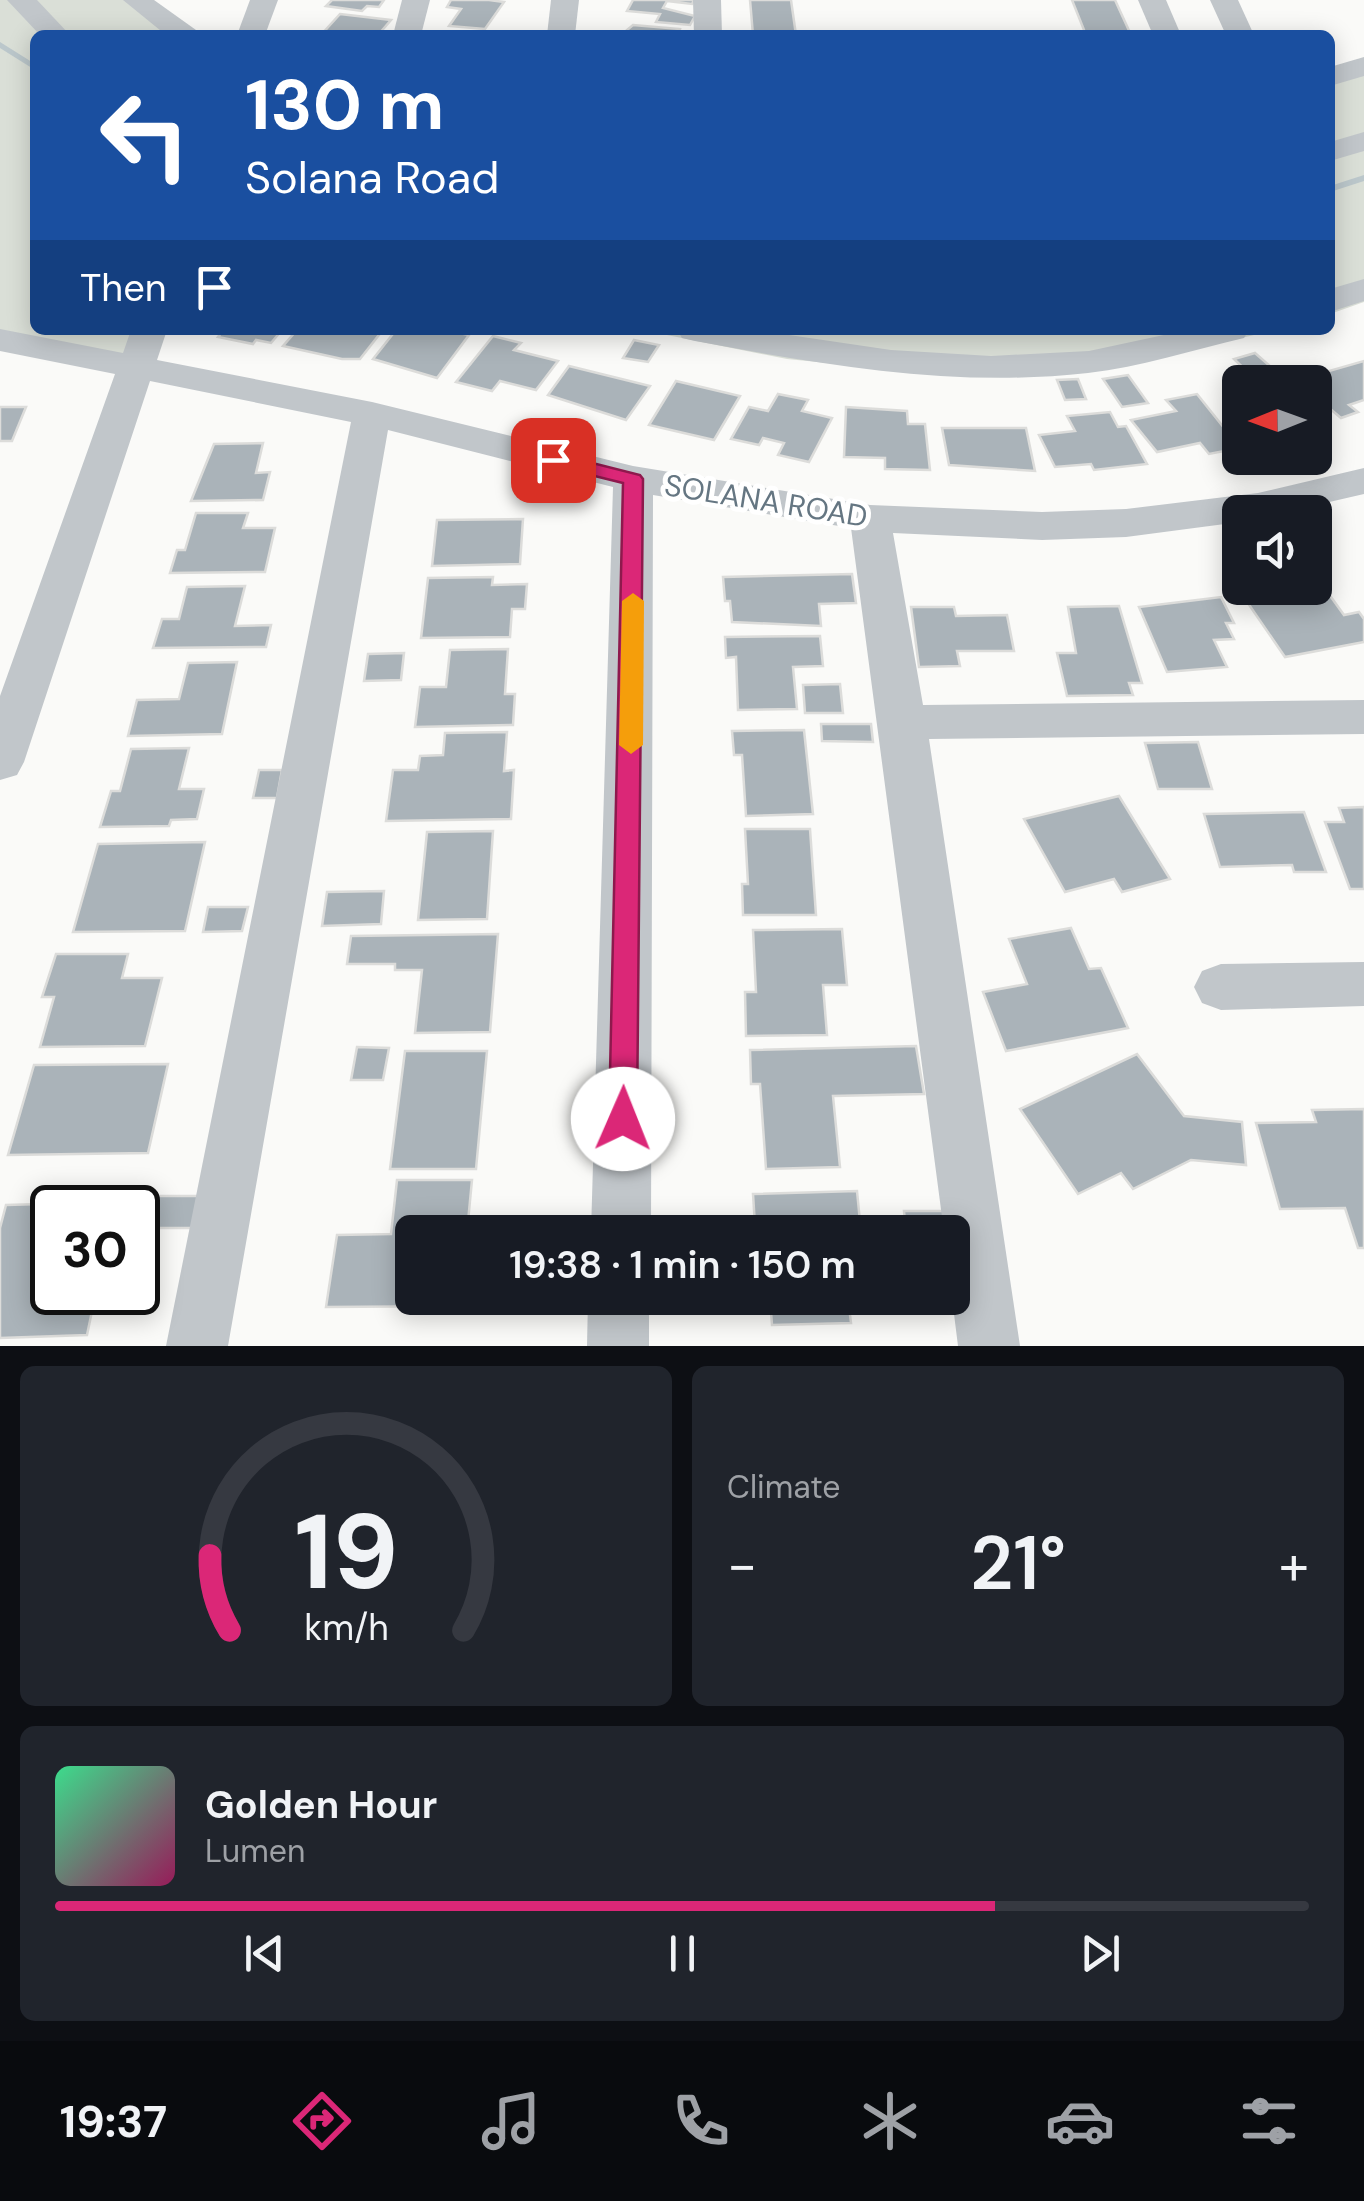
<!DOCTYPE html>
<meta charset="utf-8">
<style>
body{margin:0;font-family:"DM Sans",sans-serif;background:#20242c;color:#f1f3f6;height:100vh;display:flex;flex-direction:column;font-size:38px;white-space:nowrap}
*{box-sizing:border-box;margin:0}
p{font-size:32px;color:#9ea1a6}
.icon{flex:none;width:55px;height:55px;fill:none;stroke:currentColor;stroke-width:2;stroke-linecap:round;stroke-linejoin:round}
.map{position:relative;height:1346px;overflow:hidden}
.details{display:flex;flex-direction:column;gap:20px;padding:20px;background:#0d0f14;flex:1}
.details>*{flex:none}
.hud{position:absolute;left:30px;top:30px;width:1305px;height:305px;border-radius:15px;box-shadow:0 5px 25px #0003;background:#1a4fa0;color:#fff;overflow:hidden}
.needle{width:65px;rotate:269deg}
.fabs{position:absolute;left:1222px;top:365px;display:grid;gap:20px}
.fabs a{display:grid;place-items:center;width:110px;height:110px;border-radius:15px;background:#171b24;box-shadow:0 5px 25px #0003;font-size:50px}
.speed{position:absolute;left:30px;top:1185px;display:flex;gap:20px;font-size:50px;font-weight:700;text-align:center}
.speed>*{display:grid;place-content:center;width:130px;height:130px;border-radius:50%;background:#171b24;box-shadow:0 5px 25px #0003;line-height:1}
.speed .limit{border:5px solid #111;border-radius:15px;background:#fff;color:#111}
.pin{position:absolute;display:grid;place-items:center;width:85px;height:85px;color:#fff;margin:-42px;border-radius:20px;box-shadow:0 5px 15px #0006}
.me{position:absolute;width:110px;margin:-55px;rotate:1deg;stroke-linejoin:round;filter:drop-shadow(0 0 8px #0008)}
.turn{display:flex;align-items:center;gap:35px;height:210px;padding:0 50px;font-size:45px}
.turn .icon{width:130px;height:130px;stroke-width:2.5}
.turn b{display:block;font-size:70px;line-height:85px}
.then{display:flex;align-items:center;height:95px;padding:0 50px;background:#0003;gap:20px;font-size:38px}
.big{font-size:75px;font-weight:600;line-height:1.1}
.details .tile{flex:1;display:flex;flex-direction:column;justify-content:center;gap:15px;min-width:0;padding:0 35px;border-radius:15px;background:#20242c}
.details .dial{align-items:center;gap:0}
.dial svg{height:260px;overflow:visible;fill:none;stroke:#363941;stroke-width:7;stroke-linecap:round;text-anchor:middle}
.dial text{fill:#f1f3f6;stroke:none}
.song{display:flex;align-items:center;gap:30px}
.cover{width:120px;height:120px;border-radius:15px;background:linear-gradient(135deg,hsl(150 70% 55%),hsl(330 70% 35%))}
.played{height:10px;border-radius:5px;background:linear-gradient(90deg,#db2777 75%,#363941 75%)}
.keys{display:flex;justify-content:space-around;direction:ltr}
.heat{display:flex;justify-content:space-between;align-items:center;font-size:55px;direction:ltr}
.details .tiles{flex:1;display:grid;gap:20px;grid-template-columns:1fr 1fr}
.tile:last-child{grid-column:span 2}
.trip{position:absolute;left:395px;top:1215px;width:575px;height:100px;border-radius:15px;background:#171b24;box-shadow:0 5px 25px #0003;font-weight:600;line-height:100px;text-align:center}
.tabs{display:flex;height:160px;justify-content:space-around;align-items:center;background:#090b0e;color:#9ea1a6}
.tabs .icon{width:70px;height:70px}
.tabs .active{color:#db2777}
.tabs b{font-size:45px;color:#f1f3f6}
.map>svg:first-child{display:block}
.green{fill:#dadfd7}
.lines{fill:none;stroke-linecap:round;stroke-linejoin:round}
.stream{fill:#bbc7cb;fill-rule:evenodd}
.building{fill:#aab3b9;stroke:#dcdcda;stroke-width:2.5}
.minor{fill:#c1c6ca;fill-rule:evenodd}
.route{fill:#db2777;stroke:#8e194d;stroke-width:2.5}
.slow{fill:#f59e0b}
.labels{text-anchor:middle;stroke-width:10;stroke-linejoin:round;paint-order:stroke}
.street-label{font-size:30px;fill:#657682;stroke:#fff}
</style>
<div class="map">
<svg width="1364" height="1346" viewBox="0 0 1364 1346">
<rect width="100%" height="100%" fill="#fafaf8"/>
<g class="green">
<path d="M 0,0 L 137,0 L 189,35 L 35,35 L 35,330 L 149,330 L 135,370 L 0,340 Z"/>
<path d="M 1364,66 L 1364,302 L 1330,314 L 1330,77 Z"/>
<path d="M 642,330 L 1275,330 L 1123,366 L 889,369 L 787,359 Z"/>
</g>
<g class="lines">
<g class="stream">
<path d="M 0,42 L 35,64 L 35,70 L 0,48 Z"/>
<path d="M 1364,175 L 1364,181 L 1330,192 L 1330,186 Z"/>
</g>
</g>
<g class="building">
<path d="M 332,0 L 384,0 L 379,7 L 367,6 L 362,11 L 326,6 Z"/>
<path d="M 451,0 L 489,0 L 504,2 L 485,29 L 449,26 L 461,9 L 447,7 Z"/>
<path d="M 633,0 L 694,0 L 692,4 L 667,1 L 663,8 L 695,16 L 690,25 L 656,22 L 660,14 L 627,11 Z"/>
<path d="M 750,0 L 791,0 L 796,35 L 753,35 Z"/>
<path d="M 1072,0 L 1115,0 L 1131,35 L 1086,35 Z"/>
<path d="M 340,14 L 391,20 L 378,35 L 321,35 Z"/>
<path d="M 633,25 L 680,29 L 678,35 L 621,35 Z"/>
<path d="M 211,330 L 282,330 L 271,343 L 256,340 L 253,344 L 218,337 L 222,332 Z"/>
<path d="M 297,330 L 377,330 L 382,331 L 360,359 L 342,359 L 283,346 Z"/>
<path d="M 396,330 L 445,330 L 469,335 L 437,378 L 373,359 Z"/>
<path d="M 493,336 L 521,343 L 514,350 L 558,361 L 536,390 L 500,381 L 492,391 L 456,382 Z"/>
<path d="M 634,340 L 659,345 L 648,362 L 623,358 Z"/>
<path d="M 1255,353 L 1288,382 L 1248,382 L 1256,380 L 1234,359 Z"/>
<path d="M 1364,361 L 1364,400 L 1349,405 L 1358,412 L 1341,418 L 1315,396 L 1315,382 L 1298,381 L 1307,378 L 1303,374 L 1315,371 L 1319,374 Z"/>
<path d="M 569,366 L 650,386 L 626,420 L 548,395 Z"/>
<path d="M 1128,375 L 1148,403 L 1122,407 L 1103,379 Z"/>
<path d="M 1078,379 L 1086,399 L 1065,400 L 1057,380 Z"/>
<path d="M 676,381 L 740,396 L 714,440 L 649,425 Z"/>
<path d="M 778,394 L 808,400 L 802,411 L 832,418 L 809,462 L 778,455 L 784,443 L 763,438 L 759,445 L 731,439 L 749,407 L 768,411 Z"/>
<path d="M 1197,394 L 1240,448 L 1209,454 L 1200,443 L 1157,452 L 1131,420 L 1176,411 L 1166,400 Z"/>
<path d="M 0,407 L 26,407 L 12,441 L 0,441 Z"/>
<path d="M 846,407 L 907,411 L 908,424 L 925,424 L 930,470 L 885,469 L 885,458 L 844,457 Z"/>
<path d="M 1110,412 L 1118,427 L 1126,426 L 1147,464 L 1094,470 L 1091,464 L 1055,467 L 1039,435 L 1075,431 L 1067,416 Z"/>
<path d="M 942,428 L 1026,428 L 1035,471 L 949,465 Z"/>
<path d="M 263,443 L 256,473 L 270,472 L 263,500 L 191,501 L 214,444 Z"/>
<path d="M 196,513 L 248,513 L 243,528 L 275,528 L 265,572 L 170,573 L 177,550 L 185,550 Z"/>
<path d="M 523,519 L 520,564 L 432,566 L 437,520 Z"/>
<path d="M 852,574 L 856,603 L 819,604 L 821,626 L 732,622 L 730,601 L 725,601 L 723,577 Z"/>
<path d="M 493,577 L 492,585 L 527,584 L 525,609 L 512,609 L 510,637 L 421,638 L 428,578 Z"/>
<path d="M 1318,579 L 1344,615 L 1359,612 L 1364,619 L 1364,642 L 1285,657 L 1241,593 L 1315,588 Z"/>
<path d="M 245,586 L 235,626 L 271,625 L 266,647 L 153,648 L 162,619 L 179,619 L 187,587 Z"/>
<path d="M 1221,597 L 1234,623 L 1226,623 L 1234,639 L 1214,640 L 1227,667 L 1167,672 L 1139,607 Z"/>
<path d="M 1119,606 L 1142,683 L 1129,683 L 1133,695 L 1067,696 L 1057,653 L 1076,653 L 1068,607 Z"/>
<path d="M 911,607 L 954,607 L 956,616 L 1007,615 L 1014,651 L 957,651 L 960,666 L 919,667 Z"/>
<path d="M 820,636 L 823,666 L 793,667 L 797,709 L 738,710 L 736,657 L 726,658 L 725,637 Z"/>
<path d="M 508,649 L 505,694 L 515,694 L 513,725 L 415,727 L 420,687 L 446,687 L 450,650 Z"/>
<path d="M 404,653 L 401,680 L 364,681 L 368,654 Z"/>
<path d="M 237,662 L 222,734 L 128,736 L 137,700 L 179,699 L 188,663 Z"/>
<path d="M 840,684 L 843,713 L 805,713 L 803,685 Z"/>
<path d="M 821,724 L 871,724 L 873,742 L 822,741 Z"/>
<path d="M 804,730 L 813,814 L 746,816 L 742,755 L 734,755 L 732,731 Z"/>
<path d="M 507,732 L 504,771 L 514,770 L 511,819 L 386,821 L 393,770 L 418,770 L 420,756 L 443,755 L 445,733 Z"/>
<path d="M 1198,742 L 1212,789 L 1158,789 L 1145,743 Z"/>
<path d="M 189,748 L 179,789 L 204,789 L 197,819 L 171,820 L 169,826 L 100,827 L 111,791 L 120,791 L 131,749 Z"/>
<path d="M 259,770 L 282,770 L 277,798 L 253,798 Z"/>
<path d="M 1119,796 L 1170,879 L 1122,892 L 1114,879 L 1065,892 L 1024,819 Z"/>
<path d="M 1364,807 L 1364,889 L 1350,889 L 1325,822 L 1344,822 L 1339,808 Z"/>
<path d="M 1304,812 L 1326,872 L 1294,872 L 1292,865 L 1220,867 L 1204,814 Z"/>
<path d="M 745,829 L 810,829 L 816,915 L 743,915 L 742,884 L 748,884 Z"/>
<path d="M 493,831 L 487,919 L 418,920 L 427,832 Z"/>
<path d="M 205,842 L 185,931 L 73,932 L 98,844 Z"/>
<path d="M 384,891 L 381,924 L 322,926 L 327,892 Z"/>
<path d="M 208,907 L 248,907 L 242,931 L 203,932 Z"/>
<path d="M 1071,928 L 1089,969 L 1101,968 L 1128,1028 L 1006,1051 L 983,992 L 1027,984 L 1009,939 Z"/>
<path d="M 842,929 L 847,985 L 823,985 L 827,1035 L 746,1036 L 745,992 L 756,992 L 753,930 Z"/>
<path d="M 498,934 L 490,1032 L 415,1033 L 422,970 L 395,970 L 395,964 L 347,964 L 351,936 Z"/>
<path d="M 56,954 L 128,954 L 122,978 L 162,978 L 145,1046 L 40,1047 L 54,997 L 42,997 Z"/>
<path d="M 916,1046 L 924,1094 L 833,1096 L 840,1167 L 766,1169 L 760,1084 L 751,1084 L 750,1050 Z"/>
<path d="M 357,1047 L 389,1048 L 383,1080 L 351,1080 Z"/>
<path d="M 405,1051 L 487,1051 L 476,1169 L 390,1169 Z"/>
<path d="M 1137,1054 L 1184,1116 L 1242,1122 L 1246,1165 L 1191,1160 L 1133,1189 L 1121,1173 L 1078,1194 L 1020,1109 Z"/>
<path d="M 168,1064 L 148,1153 L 8,1155 L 34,1065 Z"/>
<path d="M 1364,1109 L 1364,1248 L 1358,1248 L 1345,1208 L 1280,1209 L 1256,1123 L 1316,1122 L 1312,1110 Z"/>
<path d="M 397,1180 L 472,1180 L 467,1232 L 412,1232 L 412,1298 L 473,1298 L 472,1306 L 326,1307 L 337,1235 L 391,1234 Z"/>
<path d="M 857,1191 L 861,1232 L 766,1232 L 765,1225 L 755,1225 L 753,1194 Z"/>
<path d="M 157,1196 L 206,1196 L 199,1228 L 150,1228 Z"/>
<path d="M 78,1203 L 77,1208 L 52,1208 L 52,1292 L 96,1292 L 87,1335 L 0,1338 L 0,1228 L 6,1205 Z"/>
<path d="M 904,1211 L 944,1211 L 946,1232 L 906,1232 Z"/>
<path d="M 770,1298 L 848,1298 L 851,1323 L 772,1325 Z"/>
</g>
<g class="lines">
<g class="minor">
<path d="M 7,0 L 37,0 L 70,35 L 40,35 Z"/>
<path d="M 123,0 L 154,0 L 203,35 L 166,35 Z"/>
<path d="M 250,0 L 278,0 L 265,35 L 237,35 Z"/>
<path d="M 402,0 L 430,0 L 421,35 L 393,35 Z"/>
<path d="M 551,0 L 579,0 L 575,35 L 547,35 Z"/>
<path d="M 693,0 L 721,0 L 722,35 L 694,35 Z"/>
<path d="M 1138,0 L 1166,0 L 1181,35 L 1153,35 Z"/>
<path d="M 1210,0 L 1238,0 L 1254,35 L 1226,35 Z"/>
<path d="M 1364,57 L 1364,76 L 1330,86 L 1330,67 Z"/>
<path d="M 1364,132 L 1364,151 L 1330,161 L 1330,142 Z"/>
<path d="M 1364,279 L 1364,301 L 1330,312 L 1330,289 Z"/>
<path d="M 0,329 L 123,353 L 131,330 L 167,330 L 157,360 L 372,402 L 633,466 L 870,505 L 1042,512 L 1126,509 L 1258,493 L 1364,468 L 1364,494 L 1286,512 L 1240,512 L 1240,522 L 1126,537 L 1042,540 L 893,533 L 923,705 L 1364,700 L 1364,734 L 929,739 L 1020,1346 L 958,1346 L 952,1298 L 952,1232 L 944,1232 L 851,528 L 653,495 L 651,1232 L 591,1232 L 613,487 L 388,430 L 228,1346 L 166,1346 L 351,422 L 150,381 L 24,762 L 17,775 L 0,780 L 0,696 L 115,374 L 0,351 Z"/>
<path d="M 677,330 L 755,330 L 891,350 L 991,356 L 1089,351 L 1187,330 L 1249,330 L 1244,338 C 1192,350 1141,367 1088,373 C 956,388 824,365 695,341 L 682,338 Z"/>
<path d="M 1364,962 L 1364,1006 L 1221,1010 L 1202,1003 L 1194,987 L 1202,971 L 1221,964 Z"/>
<path d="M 588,1298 L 649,1298 L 649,1346 L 587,1346 Z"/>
</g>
</g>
<path class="route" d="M 553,453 L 640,475 L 643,479 L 637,1119 L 633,1128 L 623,1132 L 613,1128 L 609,1119 L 623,483 L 546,464 L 543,460 Z"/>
<path class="slow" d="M 633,593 L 644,601 L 643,745 L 631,754 L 619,745 L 622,601 Z"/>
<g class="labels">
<g class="street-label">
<text transform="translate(766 501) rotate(9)" y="10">SOLANA ROAD</text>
</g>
</g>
</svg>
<div class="fabs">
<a><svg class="needle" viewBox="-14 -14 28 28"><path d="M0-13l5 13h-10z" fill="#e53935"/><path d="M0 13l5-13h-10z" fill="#9ea1a6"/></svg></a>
<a><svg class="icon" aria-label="sound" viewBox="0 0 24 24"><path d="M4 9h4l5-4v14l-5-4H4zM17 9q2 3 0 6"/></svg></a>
</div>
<div class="speed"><div class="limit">30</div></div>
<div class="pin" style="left:553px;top:460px;background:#d93025"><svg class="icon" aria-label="arrive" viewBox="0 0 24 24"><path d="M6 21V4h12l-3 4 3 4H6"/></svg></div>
<svg class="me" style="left:623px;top:1119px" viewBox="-20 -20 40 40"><circle r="19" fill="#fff"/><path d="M0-13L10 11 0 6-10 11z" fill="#db2777"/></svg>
<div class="trip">19:38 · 1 min · 150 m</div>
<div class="hud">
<div class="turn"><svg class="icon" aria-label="left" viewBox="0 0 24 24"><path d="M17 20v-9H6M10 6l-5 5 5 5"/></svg><div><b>130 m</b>Solana Road</div></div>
<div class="then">Then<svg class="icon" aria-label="arrive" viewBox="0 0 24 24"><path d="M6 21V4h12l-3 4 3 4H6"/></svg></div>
</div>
</div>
<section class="details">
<div class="tiles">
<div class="tile dial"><svg viewBox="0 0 100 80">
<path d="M14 69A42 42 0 1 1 86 69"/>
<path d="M14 69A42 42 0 0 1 8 46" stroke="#db2777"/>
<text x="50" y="56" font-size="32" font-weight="700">19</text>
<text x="50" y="72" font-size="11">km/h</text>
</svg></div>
<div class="tile"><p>Climate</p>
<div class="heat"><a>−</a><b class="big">21°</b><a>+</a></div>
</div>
<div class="tile">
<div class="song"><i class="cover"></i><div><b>Golden Hour</b><p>Lumen</p></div></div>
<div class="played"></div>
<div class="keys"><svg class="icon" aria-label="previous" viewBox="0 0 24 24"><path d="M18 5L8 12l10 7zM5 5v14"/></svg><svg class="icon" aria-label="pause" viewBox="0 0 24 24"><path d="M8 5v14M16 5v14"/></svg><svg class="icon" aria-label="next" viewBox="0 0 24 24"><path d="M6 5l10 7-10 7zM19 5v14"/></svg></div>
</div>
</div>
</section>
<nav class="tabs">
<b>19:37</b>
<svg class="icon active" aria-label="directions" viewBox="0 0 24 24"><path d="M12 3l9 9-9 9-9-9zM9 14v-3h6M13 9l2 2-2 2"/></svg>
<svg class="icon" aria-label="music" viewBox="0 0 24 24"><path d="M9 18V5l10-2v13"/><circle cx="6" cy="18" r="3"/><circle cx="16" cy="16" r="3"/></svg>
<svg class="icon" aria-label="phone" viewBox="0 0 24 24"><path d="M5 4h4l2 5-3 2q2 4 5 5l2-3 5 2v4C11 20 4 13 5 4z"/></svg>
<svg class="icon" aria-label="climate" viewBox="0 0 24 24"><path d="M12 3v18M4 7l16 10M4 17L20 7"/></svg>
<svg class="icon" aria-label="car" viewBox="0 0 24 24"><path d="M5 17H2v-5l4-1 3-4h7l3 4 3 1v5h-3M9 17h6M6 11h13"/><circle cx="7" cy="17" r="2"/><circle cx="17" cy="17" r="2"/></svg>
<svg class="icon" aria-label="filters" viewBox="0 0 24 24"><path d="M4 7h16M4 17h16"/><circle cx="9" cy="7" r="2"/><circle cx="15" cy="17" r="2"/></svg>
</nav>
